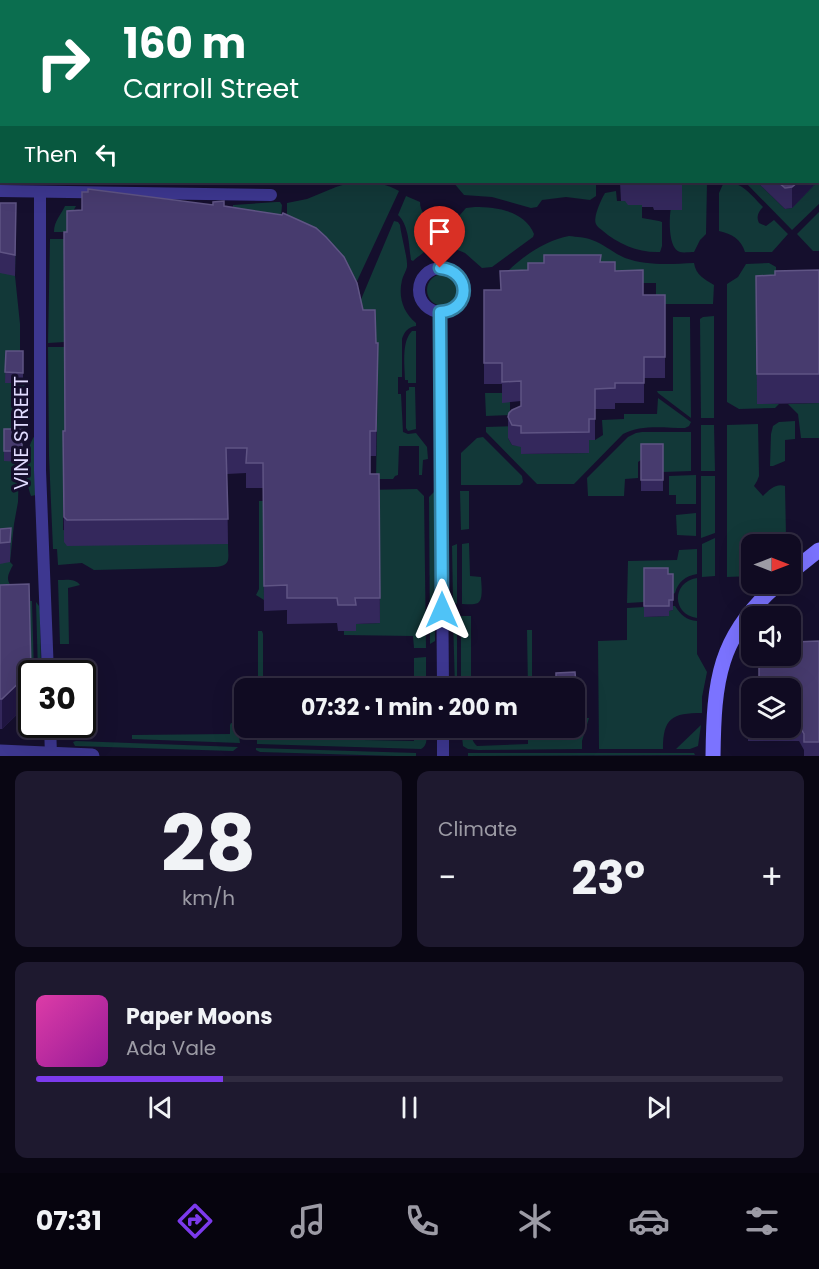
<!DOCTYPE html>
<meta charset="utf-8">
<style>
body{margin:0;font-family:Poppins,sans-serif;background:#1e192f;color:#f1f3f6;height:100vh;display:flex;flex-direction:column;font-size:22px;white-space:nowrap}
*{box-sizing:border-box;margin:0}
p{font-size:20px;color:#9c9ba5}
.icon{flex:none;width:33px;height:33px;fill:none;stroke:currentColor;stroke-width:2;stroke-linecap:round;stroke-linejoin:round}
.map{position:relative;height:756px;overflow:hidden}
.drawer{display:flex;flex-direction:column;gap:15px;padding:15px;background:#090613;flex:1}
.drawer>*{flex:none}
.guide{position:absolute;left:0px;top:0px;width:819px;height:183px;box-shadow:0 6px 24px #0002,0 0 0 2px #302b40;background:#0b6e4f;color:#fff;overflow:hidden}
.needle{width:39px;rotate:90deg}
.fabs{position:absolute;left:741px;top:534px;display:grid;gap:12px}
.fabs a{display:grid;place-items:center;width:60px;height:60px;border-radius:12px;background:#100b22;box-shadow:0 6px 24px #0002,0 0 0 2px #302b40;font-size:30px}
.speed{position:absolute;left:18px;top:660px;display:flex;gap:12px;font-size:30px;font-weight:700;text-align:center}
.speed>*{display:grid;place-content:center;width:78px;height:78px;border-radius:50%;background:#100b22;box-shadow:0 6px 24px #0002,0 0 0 2px #302b40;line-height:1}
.speed .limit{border:3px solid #111;border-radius:9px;background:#fff;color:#111}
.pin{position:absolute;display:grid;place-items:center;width:51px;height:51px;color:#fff;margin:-62px -26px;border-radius:50% 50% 50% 0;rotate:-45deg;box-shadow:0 0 6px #0007}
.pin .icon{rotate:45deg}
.me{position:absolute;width:66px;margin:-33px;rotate:0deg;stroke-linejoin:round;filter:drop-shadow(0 0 4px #0008)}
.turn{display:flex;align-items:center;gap:21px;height:126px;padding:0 24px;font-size:27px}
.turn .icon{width:78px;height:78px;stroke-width:2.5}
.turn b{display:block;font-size:42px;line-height:51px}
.then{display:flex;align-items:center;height:57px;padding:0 24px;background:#0003;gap:12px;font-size:22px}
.big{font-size:45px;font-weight:700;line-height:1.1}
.drawer .card{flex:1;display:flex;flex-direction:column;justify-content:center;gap:9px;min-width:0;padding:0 21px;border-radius:12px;background:#1e192f}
.drawer .dial{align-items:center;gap:0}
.dial b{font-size:78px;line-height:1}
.song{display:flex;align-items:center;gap:18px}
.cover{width:72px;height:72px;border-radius:9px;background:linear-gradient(135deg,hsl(320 70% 55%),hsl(300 70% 35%))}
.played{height:6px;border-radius:3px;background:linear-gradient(90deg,#7c3aed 25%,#302b40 25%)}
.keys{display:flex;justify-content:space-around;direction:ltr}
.heat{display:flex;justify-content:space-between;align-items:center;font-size:33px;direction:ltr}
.drawer .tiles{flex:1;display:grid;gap:15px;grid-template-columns:1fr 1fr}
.card:last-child{grid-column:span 2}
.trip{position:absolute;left:234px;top:678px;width:351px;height:60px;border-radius:12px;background:#100b22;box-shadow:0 6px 24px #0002,0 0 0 2px #302b40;font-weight:700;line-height:60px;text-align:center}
.tab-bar{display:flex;height:96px;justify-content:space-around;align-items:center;background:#06040e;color:#9c9ba5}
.tab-bar .icon{width:42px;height:42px}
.tab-bar .active{color:#7c3aed}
.tab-bar b{font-size:27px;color:#f1f3f6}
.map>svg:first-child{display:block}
.green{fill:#123838}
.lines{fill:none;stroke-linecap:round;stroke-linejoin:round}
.minor{stroke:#3d3790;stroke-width:12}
.tertiary{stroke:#3d3790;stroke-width:15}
.secondary{stroke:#7b73ff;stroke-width:15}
.wall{fill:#34285c;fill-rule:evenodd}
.shaded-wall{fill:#201642}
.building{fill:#473b6e;stroke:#5f5484;stroke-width:1.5}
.route-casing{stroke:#337fa1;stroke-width:15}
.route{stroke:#4fc3f7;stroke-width:10}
.labels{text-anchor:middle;stroke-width:6;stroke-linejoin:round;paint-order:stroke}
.street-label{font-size:20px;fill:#e1dcff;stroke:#150f2d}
</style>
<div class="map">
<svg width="819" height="756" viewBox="0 0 819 756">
<rect width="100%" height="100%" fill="#150f2d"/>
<g class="green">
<path d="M 0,0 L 90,0 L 92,1 L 2,2 L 1,124 L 0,124 Z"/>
<path d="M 150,0 L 331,0 L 329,2 L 153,2 Z"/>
<path d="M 819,180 L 819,204 L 792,230 L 745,182 L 757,182 L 785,209 L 792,208 Z"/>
<path d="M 453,182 L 596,182 L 596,196 L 590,200 L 566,197 L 542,200 L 537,207 L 531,208 L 492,197 L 464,195 Z"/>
<path d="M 682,182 L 707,182 L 706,234 L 700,240 L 694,252 C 690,252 683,253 680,252 C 668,249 669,217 671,208 C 674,199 678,190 682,182 Z"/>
<path d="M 724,182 C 743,182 750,194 763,207 C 758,212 756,217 759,223 L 766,226 L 774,220 L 788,234 L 772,252 L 745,252 C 741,239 732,234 719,231 L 719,193 Z"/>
<path d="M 349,183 C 366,182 384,182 399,191 L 351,294 L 287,240 L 287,203 L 307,199 L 336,187 Z"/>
<path d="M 616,191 L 617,201 L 625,201 L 642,205 L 642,218 L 659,221 L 662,222 L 662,246 L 660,252 C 639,253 618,244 603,231 C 601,229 597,227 596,224 C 593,217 601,200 605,193 Z"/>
<path d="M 406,196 L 420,202 C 420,213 427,217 435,224 C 435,234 433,244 425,251 C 421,255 417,257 413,261 L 411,260 C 409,246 409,225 398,215 Z"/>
<path d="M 276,202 L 280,202 L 282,205 L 279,240 L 233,214 L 233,205 Z"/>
<path d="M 65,206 L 76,206 L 72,213 L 71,232 L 54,232 C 54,221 61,215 65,206 Z"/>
<path d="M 475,207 C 497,207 525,211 534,234 L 533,237 L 492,267 L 482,268 L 465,253 L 453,248 L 447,240 L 446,233 L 447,226 L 449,221 L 459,216 L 466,208 Z"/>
<path d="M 819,212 L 819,251 L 813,251 L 797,234 Z"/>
<path d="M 394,221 L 398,222 L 400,225 C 401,235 408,259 407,267 C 406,271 403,276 402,280 C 398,297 403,312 416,323 L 416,326 C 408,327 404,332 402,339 L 402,377 L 398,377 L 398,394 L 401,394 L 403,432 L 408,434 L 416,433 L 427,447 L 428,459 L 423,460 L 422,475 L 419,475 L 419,446 L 399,446 L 398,475 L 395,476 L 393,479 L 376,479 L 378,369 L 357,309 Z"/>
<path d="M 0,224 L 16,224 L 15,276 L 20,324 L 20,362 L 27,397 L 28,420 L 19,462 L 18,502 L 14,524 L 10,562 L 13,565 C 9,573 5,578 11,586 L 0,588 Z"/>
<path d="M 569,236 C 577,237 585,237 592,240 C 604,244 613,253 625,258 C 647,266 671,264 694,263 C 696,275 704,279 714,285 L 713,304 L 656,304 L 656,283 L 600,283 L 507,272 C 523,256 546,240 569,236 Z"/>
<path d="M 50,239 L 67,239 L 64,257 L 65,342 L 48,343 Z"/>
<path d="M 769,263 L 776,267 L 777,301 L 757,403 L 779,404 L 775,408 L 739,409 L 727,402 L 727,284 L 738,277 L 746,264 Z"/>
<circle cx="443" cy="290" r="16"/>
<path d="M 714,316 L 714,418 L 701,418 L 700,319 L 703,317 Z"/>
<path d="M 673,317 L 690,317 L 691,418 L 658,393 L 657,391 L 673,391 Z"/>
<path d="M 412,331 L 416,331 L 416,383 L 408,383 L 408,380 L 405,380 C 405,366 401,342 412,331 Z"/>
<path d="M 48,347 L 65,347 L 65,457 L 63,457 L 63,530 L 228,544 C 228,559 232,566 214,567 L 94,570 L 82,563 L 58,565 L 57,549 L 53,549 L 49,456 Z"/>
<path d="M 409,387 L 415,387 L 416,429 L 408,431 L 406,428 L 406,391 L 409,390 Z"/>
<path d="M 485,393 L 502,393 L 502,402 L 510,402 L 510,415 L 486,416 Z"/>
<path d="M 658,398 L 691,422 L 689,426 L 685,428 C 665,428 641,424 623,434 L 574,484 L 537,484 L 486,432 L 486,427 L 521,426 L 508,438 L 512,445 L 521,446 L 522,454 L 588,453 L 589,440 L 595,440 L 603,435 L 602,420 L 624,419 L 624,414 L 657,414 Z"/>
<path d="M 819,403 L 819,438 L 801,438 L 798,414 L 788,404 Z"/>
<path d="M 795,421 L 795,439 L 785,440 L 785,461 L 773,466 L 770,466 L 771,434 L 773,426 L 779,422 Z"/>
<path d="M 758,424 L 759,476 L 757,481 L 754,486 L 763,496 C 769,490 776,483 785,486 L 786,536 L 798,535 L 796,552 L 791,556 L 790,544 L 752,544 L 751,576 L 727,577 L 727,425 Z"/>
<path d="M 701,425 L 714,425 L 715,471 L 701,471 Z"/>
<path d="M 642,432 L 691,432 L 691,471 L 663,472 L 641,455 L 641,460 L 638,462 L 638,478 L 625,479 L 624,496 L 588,496 L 587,478 L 628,437 L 636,433 Z"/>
<path d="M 35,435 L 36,495 L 31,496 C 24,476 23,454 35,435 Z"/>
<path d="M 483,437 L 522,476 L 523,482 L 520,485 L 461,485 L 461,453 L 477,438 Z"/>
<path d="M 696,475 L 696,504 L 676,504 L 676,495 L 669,495 L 669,476 Z"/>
<path d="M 701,476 L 715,476 L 715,533 L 701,538 Z"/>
<path d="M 417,489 L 424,496 L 426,648 L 414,648 L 413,636 L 344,635 L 344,631 L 356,631 L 355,624 L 380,623 L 379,500 L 363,490 Z"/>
<path d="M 460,491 L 469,491 L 469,529 L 461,530 Z"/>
<path d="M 434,492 L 435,641 L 430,644 L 429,497 Z"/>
<path d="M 259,501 L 263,501 L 264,600 L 256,595 L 259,589 Z"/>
<path d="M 696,513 L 696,536 L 677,535 L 676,515 Z"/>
<path d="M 715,538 L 715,576 L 702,577 L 702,544 Z"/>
<path d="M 469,543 L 470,576 L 481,577 C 481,583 484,599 478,603 C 474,605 466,604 462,604 L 462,544 Z"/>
<path d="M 457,544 L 457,604 L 453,602 L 452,546 Z"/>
<path d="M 697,549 L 697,574 C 685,576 678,582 675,593 L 673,594 L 644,579 L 644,602 L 627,603 L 628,561 L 677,560 L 679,550 Z"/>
<path d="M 697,578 L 697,618 C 672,615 671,582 697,578 Z"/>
<path d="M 58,580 C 66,580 75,578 80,585 L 68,588 L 69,644 L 60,644 Z"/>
<path d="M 7,601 L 32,601 L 34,673 L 32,674 L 31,714 L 26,717 L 18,714 Z"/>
<path d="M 36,602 L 39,606 L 40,611 L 41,673 L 38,673 Z"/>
<path d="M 673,606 L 675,606 C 681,615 686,620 697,621 L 697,654 L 707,672 L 702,697 L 702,713 C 672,713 663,718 663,749 L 599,749 L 598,641 L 627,640 L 627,608 L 644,607 L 644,617 L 668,616 L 669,611 L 673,610 Z"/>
<path d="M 457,616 L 457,688 L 455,688 L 453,618 Z"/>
<rect x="461" y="616" width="10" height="72"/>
<path d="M 527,630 L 532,630 L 532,685 L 545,685 L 545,688 L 528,688 Z"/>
<path d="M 258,631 L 262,631 L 263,634 L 263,679 L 258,680 Z"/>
<path d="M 426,657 L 426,679 L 414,680 L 414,658 Z"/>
<path d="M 582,718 L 589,718 L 582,741 L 582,749 L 478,750 L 468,749 L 463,746 L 461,728 L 472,728 C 472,735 471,741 477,746 L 528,744 L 528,728 L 556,728 L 557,738 L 575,728 Z"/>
<path d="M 231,723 L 237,724 L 240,743 L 132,739 L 132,735 L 230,734 L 230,725 Z"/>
<path d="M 701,725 L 698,746 L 690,749 L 676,749 Z"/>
<path d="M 257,728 L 262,728 L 262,738 L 414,741 L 414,728 L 426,728 C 426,735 429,745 421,749 L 257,744 Z"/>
<path d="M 76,741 L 238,747 L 233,751 L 75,746 L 73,742 Z"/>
<path d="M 256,748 L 416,753 L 416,756 L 396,756 L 260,752 L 256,750 Z"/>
<path d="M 468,753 L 694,753 L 695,755 L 468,756 Z"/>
</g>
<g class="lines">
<g class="minor">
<path d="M 0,191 L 271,195"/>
<path d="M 40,192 L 40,470 L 48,674"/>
<circle cx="441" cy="290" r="22"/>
<path d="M 440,312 L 443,688"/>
<path d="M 50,724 L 51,756"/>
<path d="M 443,728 L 443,756"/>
</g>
<path class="tertiary" d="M 0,752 L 92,756"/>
<g class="secondary">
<path d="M 790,573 L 819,550"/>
<path d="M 713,756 C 714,681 718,636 778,584"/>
</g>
</g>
<g class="wall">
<rect x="0" y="137" width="2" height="28"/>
<path d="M 620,182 L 682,182 L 682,210 L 654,210 L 653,207 L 642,207 L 642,205 L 628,205 L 625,201 L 621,201 Z"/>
<path d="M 757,182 L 817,182 L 792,208 L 785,209 Z"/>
<path d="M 0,203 L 16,224 L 15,276 L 0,273 Z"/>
<path d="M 224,206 L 363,310 L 376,343 L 378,343 L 376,456 L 370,456 L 370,474 L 379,474 L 380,623 L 356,624 L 356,631 L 338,631 L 337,623 L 287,624 L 287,610 L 264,611 L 263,488 L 246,488 L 246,473 L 227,474 L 228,544 L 67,546 L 64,542 L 63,431 L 65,431 Z"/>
<path d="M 601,262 L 615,271 L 643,295 L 665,295 L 665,378 L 644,378 L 644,403 L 615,403 L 615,409 L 595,409 L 595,440 L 589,440 L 589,453 L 521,454 L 521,447 L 512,445 L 508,438 L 508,417 L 521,406 L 521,401 L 502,403 L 502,384 L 484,384 L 484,290 L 500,290 Z"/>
<path d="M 819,270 L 819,403 L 757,404 L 756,276 L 775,275 Z"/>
<path d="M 6,351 L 23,351 L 23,383 L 5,383 Z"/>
<path d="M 4,429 L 22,429 L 22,462 L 4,461 Z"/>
<rect x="641" y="444" width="22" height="47"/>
<path d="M 11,528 L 10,562 L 0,564 L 0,529 Z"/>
<path d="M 644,568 L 668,574 L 673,574 L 673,610 L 669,611 L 669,616 L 644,617 Z"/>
<path d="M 0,585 L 31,701 L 2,729 L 0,729 Z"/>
<path d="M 819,641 L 819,756 L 804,756 L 804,750 L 799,741 L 748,741 L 748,720 L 745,718 L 744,688 L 759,688 L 794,642 ZM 752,688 L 790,688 L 790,728 L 752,728 Z"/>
<path d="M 576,684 L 582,684 L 582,727 L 576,728 L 576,739 L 557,739 L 556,728 Z"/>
</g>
<g class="shaded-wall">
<path d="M 819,159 L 819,180 L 818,181 L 818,160 Z"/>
<path d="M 798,182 L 817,182 L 792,208 L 792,187 Z"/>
<path d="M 31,671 L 31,701 L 2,729 L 2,699 Z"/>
</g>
<g class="building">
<path d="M 160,0 L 181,0 L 181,1 L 161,2 Z"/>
<rect x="604" y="0" width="76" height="2"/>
<path d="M 759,0 L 817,0 L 819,2 L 819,159 L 818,160 L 818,2 L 758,2 Z"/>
<rect x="0" y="137" width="2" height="14"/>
<path d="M 778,182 L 798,182 L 792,187 L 785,188 Z"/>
<path d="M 88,189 L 213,205 L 213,202 L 224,201 L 224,206 L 282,215 L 283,213 L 316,228 L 326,237 L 344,257 L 357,283 L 363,310 L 375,310 L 376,343 L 378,343 L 376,431 L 370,431 L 370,474 L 379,474 L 380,598 L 355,598 L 356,605 L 338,605 L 337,598 L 287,598 L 287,585 L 264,586 L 263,463 L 246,463 L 247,448 L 226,448 L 228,519 L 67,520 L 64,517 L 63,431 L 65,431 L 64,232 L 67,232 L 67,211 L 82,210 L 82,192 L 88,192 Z"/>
<path d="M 0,203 L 16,203 L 15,255 L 0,252 Z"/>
<path d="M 544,255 L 601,255 L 600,262 L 615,262 L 615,271 L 643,270 L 643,295 L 665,295 L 665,357 L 644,357 L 644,383 L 615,383 L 615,388 L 595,389 L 595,419 L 589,419 L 589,432 L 521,433 L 521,426 L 512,425 L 508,417 L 509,413 L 512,410 L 521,406 L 521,381 L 502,382 L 502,363 L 484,363 L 484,290 L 501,290 L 500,271 L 528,270 L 528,263 L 544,263 Z"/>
<path d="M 819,270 L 819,374 L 757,374 L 756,276 L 775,275 L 775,271 Z"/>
<path d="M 6,351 L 23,351 L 23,373 L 5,372 Z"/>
<rect x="4" y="429" width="18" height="22"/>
<rect x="641" y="444" width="22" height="36"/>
<path d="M 11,528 L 10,542 L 0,543 L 0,529 Z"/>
<path d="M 644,568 L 668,568 L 668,574 L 673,574 L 673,600 L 669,600 L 669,606 L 644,606 Z"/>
<path d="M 29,584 L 31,671 L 2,699 L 0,699 L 0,585 Z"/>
<path d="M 790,640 L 794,640 L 794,642 L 819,641 L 819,742 L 804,742 L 804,734 L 799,725 L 790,725 L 790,688 L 752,688 L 752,725 L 748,725 L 748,704 L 745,702 L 744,688 L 759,688 L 759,656 L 790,656 Z"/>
<path d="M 575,672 L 576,684 L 582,684 L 582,716 L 575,717 L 576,728 L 557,728 L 574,728 L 574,688 L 548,688 L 548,685 L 556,684 L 556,673 Z"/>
</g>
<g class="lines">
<defs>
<path id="route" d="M 440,268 C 472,271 471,311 440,312 L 442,610"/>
</defs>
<use href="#route" class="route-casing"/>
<use href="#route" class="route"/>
</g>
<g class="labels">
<g class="street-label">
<text transform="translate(21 433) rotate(-90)" y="7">VINE STREET</text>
</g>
</g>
</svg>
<div class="fabs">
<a><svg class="needle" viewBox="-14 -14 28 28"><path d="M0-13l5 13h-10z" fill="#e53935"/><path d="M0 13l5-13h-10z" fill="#9c9ba5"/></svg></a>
<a><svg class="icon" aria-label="sound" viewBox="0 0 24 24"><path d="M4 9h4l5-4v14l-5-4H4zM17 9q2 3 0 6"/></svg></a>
<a><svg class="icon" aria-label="layers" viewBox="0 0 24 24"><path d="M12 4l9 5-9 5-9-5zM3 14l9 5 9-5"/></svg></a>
</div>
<div class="speed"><div class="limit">30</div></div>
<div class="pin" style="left:440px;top:268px;background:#d93025"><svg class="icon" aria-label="arrive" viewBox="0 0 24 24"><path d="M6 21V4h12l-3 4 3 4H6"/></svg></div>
<svg class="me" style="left:442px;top:610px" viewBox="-20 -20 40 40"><path d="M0-17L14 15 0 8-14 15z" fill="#4fc3f7" stroke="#fff" stroke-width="4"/></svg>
<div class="trip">07:32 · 1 min · 200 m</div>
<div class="guide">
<div class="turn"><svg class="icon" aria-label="right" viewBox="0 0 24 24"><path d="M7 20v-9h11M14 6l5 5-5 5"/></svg><div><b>160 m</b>Carroll Street</div></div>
<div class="then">Then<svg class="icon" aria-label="left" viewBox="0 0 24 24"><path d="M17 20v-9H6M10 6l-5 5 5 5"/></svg></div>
</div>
</div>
<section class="drawer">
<div class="tiles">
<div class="card dial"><b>28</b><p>km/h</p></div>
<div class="card"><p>Climate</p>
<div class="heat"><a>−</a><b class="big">23°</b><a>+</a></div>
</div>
<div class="card">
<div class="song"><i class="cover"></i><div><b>Paper Moons</b><p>Ada Vale</p></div></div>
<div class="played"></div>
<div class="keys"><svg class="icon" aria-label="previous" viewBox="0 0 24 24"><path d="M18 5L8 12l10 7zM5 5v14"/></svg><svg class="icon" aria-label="pause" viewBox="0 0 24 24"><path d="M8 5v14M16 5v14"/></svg><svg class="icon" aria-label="next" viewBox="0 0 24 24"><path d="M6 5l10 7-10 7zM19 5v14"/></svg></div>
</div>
</div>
</section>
<nav class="tab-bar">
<b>07:31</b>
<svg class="icon active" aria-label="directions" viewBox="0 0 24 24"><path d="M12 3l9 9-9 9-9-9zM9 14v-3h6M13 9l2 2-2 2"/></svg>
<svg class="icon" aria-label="music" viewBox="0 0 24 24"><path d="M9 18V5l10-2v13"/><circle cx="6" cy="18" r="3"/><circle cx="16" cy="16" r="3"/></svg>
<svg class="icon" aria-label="phone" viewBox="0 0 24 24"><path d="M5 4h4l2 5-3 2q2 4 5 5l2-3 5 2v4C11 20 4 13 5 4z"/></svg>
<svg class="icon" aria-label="climate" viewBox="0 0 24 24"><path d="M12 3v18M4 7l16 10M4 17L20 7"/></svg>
<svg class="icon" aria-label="car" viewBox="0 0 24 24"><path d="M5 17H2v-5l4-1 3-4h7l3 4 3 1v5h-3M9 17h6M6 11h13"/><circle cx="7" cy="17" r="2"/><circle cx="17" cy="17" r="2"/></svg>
<svg class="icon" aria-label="filters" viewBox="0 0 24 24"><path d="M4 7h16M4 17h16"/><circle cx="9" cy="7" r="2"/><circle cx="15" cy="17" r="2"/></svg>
</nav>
